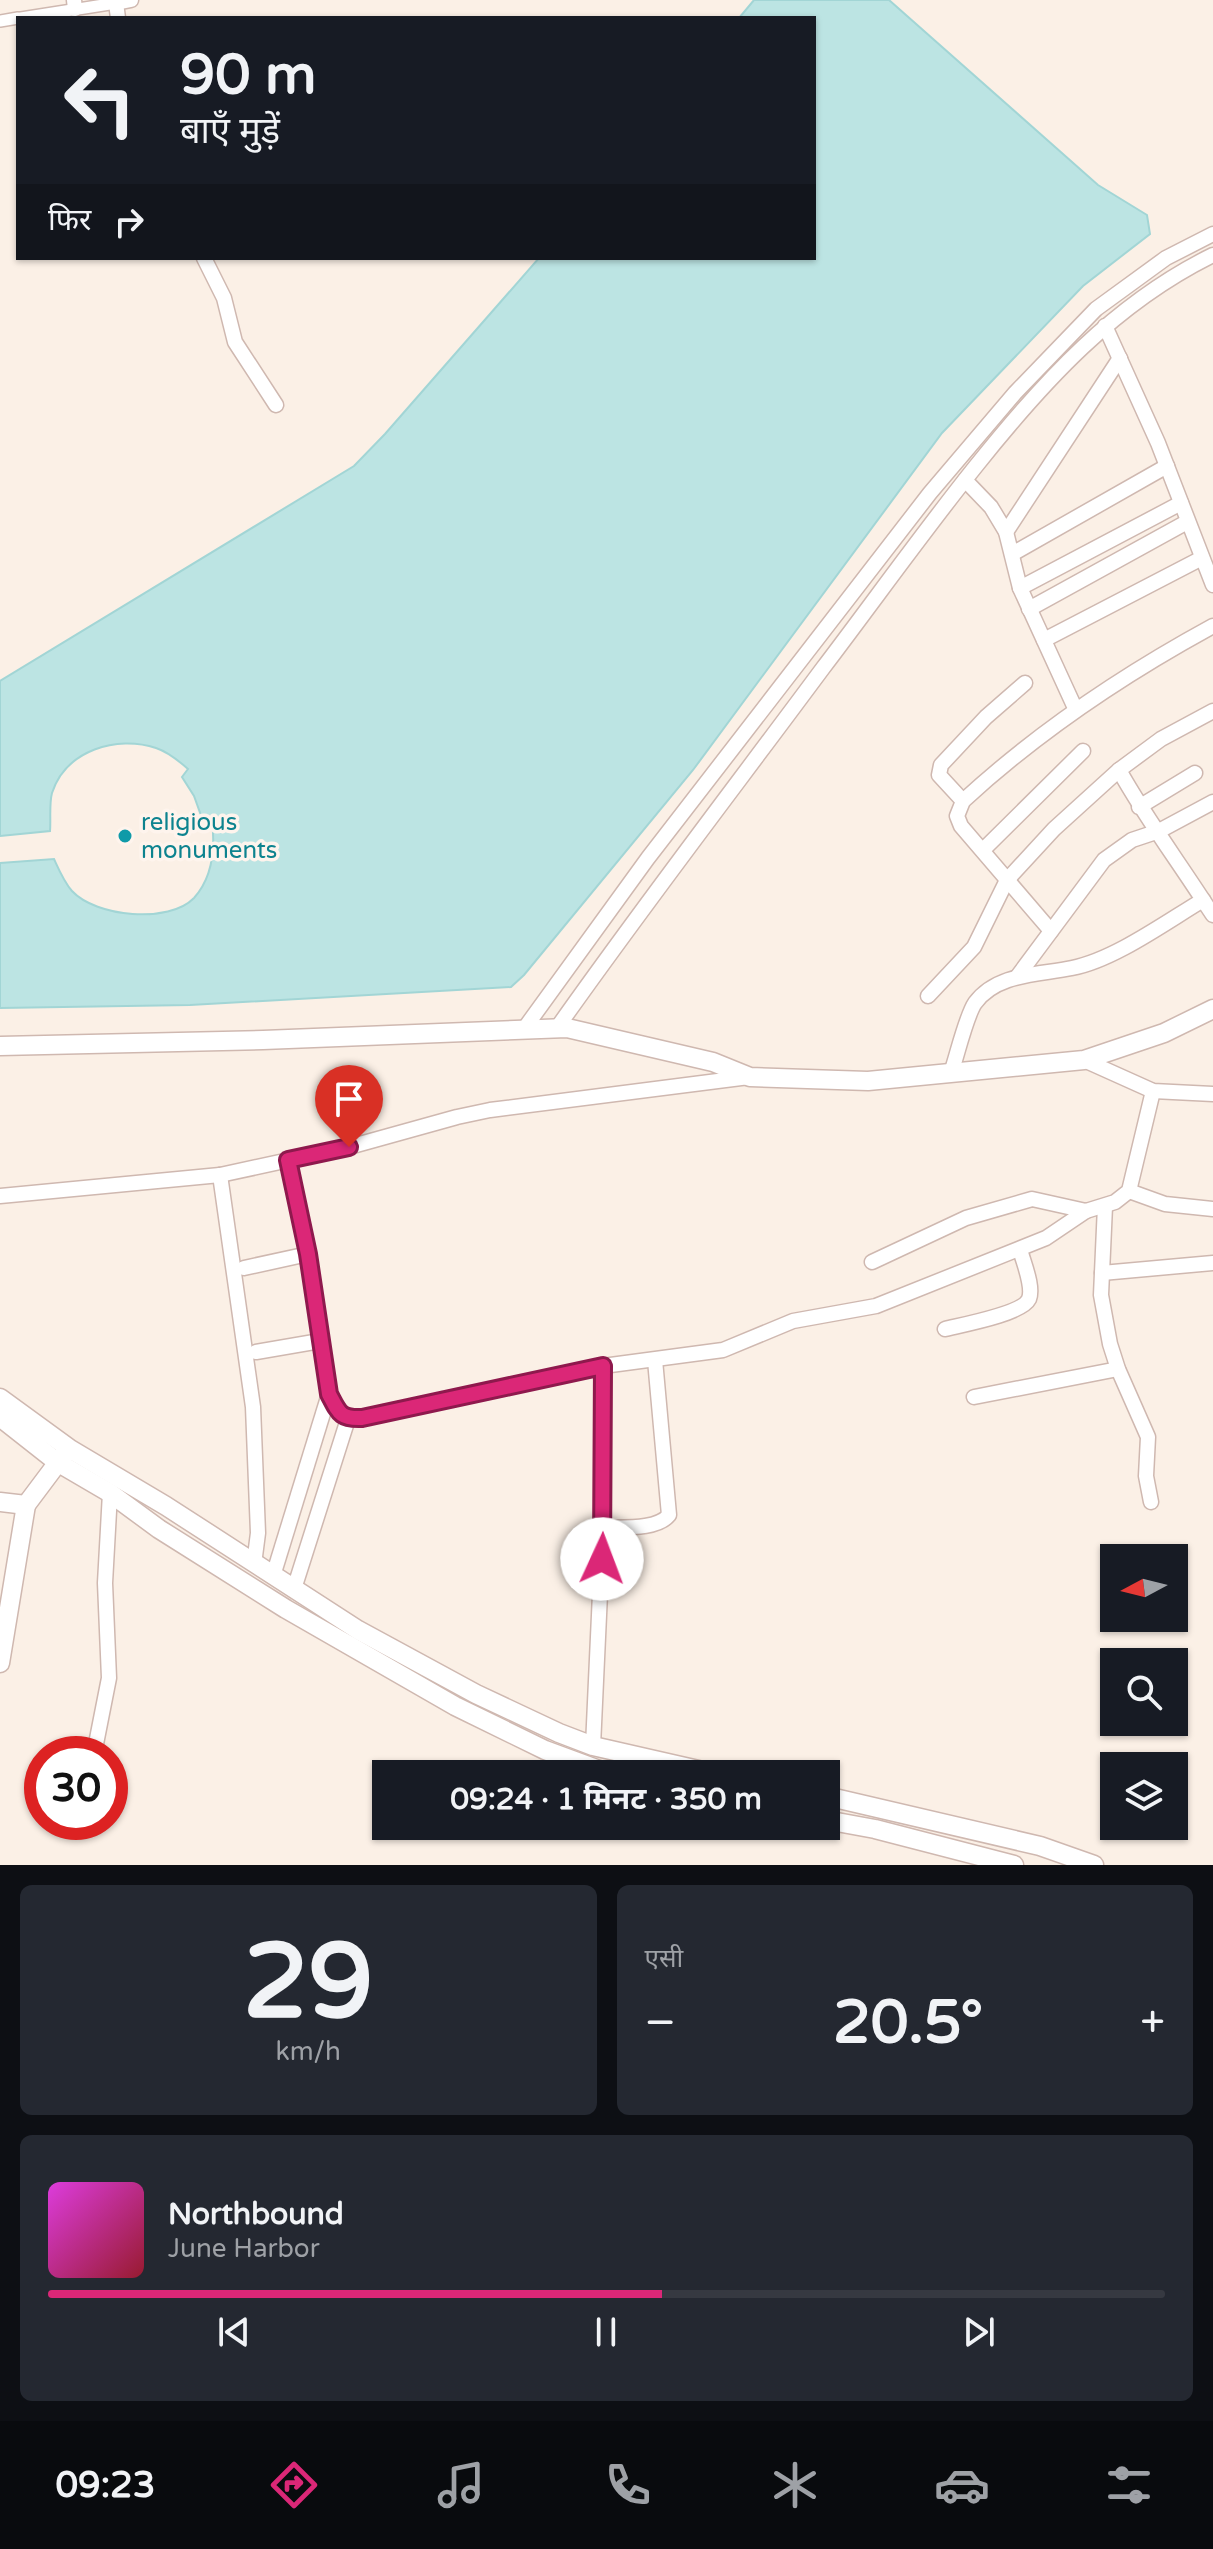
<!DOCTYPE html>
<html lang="hi">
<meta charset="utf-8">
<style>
body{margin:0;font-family:"Varela Round","Noto Sans Devanagari",sans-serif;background:#242831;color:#f1f3f6;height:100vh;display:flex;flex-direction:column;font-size:30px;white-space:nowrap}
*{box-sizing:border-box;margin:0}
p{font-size:26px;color:#9ea1a6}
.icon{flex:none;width:44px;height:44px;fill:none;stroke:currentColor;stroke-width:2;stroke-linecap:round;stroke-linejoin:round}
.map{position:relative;height:1865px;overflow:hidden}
.panel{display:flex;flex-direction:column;gap:20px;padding:20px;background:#0d0f14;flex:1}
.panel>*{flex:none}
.top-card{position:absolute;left:16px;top:16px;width:800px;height:244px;border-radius:0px;box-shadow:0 2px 6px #0004;background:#171b24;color:#f1f3f6;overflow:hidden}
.needle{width:52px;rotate:263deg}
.fabs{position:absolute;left:1100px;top:1544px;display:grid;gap:16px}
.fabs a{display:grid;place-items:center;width:88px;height:88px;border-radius:0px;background:#171b24;box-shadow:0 2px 6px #0004;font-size:40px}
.speed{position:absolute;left:24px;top:1736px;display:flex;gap:16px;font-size:40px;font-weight:700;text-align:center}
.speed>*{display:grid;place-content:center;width:104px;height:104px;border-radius:50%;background:#171b24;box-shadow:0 2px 6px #0004;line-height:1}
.speed .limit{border:12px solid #d22;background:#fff;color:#111}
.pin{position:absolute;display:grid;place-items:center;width:68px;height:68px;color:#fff;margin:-82px -34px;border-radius:50% 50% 50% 0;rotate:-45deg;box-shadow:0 0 8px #0007}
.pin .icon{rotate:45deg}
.me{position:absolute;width:88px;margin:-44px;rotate:2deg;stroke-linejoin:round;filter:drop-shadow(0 0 6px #0008)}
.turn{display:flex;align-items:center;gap:28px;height:168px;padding:0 32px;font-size:36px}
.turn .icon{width:104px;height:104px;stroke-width:2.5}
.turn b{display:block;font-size:56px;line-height:68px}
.then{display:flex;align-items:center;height:76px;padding:0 32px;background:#0003;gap:16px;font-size:30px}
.big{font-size:60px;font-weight:700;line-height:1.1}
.panel .widget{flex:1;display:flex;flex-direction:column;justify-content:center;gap:12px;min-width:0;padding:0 28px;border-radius:12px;background:#242831}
.panel .dial{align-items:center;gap:0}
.dial b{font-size:104px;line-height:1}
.song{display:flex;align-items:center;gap:24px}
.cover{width:96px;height:96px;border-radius:12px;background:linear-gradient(135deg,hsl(300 70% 55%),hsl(350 70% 35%))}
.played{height:8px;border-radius:4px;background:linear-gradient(90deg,#db2777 55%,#363941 55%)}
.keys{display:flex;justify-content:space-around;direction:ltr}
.heat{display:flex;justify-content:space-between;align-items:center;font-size:44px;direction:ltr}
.panel .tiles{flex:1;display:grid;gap:20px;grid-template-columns:1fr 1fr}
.widget:last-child{grid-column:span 2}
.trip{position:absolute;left:372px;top:1760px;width:468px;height:80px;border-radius:0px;background:#171b24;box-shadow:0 2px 6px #0004;font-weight:700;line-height:80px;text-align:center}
.tab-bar{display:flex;height:128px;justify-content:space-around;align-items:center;background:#090b0e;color:#9ea1a6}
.tab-bar .icon{width:56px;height:56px}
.tab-bar .selected{color:#db2777}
.tab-bar b{font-size:36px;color:#f1f3f6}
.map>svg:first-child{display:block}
.water{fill:#bce4e3;stroke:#a2d5d5;stroke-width:2}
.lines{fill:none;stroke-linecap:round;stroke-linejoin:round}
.pedestrian-casing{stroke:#cfb8b0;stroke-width:14}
.minor-casing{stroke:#cfb8b0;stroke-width:17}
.tertiary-casing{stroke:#cfb8b0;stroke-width:21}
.pedestrian{stroke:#fff;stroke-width:11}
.minor{stroke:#fff;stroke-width:14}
.tertiary{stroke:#fff;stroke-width:18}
.route-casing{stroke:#8e194d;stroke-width:20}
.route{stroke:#db2777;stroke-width:14}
.culture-dot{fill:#0f9aa8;stroke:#fef4ed;stroke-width:3}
.labels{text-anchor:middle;stroke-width:7;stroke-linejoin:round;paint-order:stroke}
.culture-label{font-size:24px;fill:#0d838f;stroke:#fef4ed;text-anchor:start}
</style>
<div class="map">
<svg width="1213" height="1865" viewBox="0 0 1213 1865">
<rect width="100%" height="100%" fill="#fbf0e6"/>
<path class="water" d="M 754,0 L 889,0 L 1098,185 L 1147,215 L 1150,234 L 1083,286 L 942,433 L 693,770 L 524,975 L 511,987 L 190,1005 L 0,1008 L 0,863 L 54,859 C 59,870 64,882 72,891 C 96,917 169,924 194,898 C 213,877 215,846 212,821 L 203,821 L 194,796 L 182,777 L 188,769 C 179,761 168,752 156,748 C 117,735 66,750 52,793 C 49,804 51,820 50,831 L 0,836 L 0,681 L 354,466 L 385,434 L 539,258 L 814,258 L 814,18 L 739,18 Z"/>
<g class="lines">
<defs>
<g id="pedestrian">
<path d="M 21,18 L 116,3"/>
<path d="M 0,21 L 18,18"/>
</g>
<g id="minor">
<path d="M 74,0 L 75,9"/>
<path d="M 118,18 L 116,3 L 131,0"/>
<path d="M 204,258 L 224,298 L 235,342 L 276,405"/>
<path d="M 1105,326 L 1158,443 L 1213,585"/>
<path d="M 965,480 L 991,507 L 1006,532 L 1020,588 L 1075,708"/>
<path d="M 1006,532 L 1120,358"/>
<path d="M 1012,554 L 1167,466"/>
<path d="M 1020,588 L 1181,503"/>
<path d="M 1029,609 L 1187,522"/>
<path d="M 1044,640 L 1202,558"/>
<path d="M 963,801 L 939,775 L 941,765 L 986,717 L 1025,683"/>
<path d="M 1139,807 L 1195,773"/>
<path d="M 983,850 L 1083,751"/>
<path d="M 1203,900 L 1213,915"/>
<path d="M 1051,931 L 961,826 L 957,816 L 963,801 C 1039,731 1123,675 1213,626"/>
<path d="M 1017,977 L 1104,860 L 1132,840 L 1159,831 L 1213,802"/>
<path d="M 928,996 L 974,947 L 1007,880 L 1054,829 L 1119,770"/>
<path d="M 557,1028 C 643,906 734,788 823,668 C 874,601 923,532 976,466 C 1043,382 1115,303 1213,255"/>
<path d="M 524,1029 L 648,858 L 930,493 L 1015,393 L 1096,309 L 1166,258 L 1213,234"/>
<path d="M 1084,1060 L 1153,1091 L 1213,1094"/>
<path d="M 951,1073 C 957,1056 966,1016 975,1003 C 997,973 1039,975 1072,968 C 1114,960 1166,922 1203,900 C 1175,857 1144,815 1119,770 L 1161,739 L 1213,711"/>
<path d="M 288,1160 L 308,1254 L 329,1394 C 339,1413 340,1419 362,1418 L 603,1366 L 723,1350 L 793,1321 L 876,1306 L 1046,1238 L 1086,1211"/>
<path d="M 220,1175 L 253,1407 L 258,1533 L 254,1564"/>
<path d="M 1129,1191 L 1165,1204 L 1213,1209"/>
<path d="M 0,1196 L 220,1175 L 349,1147 L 457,1117 L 490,1110 L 749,1077"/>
<path d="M 1105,1206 L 1101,1295 L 1110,1344 L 1118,1369 L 1148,1437 L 1146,1476 L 1151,1502"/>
<path d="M 872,1262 L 966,1218 L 1032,1199 L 1086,1211 L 1115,1202 L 1129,1191 L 1153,1091"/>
<path d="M 244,1268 L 308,1254"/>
<path d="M 1102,1273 L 1213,1263"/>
<path d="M 945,1329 C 961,1325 1022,1314 1029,1299 C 1034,1286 1023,1262 1020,1249"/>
<path d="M 256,1352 L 320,1341"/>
<path d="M 974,1397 L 1118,1369"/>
<path d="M 603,1528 C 622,1527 657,1530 669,1515 L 655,1360"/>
<path d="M 273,1576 L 329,1394"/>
<path d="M 294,1589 L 348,1419"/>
<path d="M 593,1746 L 603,1528 L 603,1366"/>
<path d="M 94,1754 L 109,1678 L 105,1583 L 110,1493"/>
</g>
<g id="tertiary">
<path d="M 0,1046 L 263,1040 L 567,1028 L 713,1062 L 750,1077 L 868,1081 L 1084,1060 L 1164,1033 L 1213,1009"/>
<path d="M 0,1398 L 70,1449 L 166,1506 L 358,1630 L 476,1694 L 559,1733 L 593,1746 L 716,1774"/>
<path d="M 0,1417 L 57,1462 L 110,1493 L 159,1529 L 286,1609 L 455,1706 L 545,1750 L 610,1774"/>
<path d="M 0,1502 L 26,1505 L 65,1453"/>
<path d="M 0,1663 L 26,1505"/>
<path d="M 826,1796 L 1040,1846 L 1094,1865"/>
<path d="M 826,1820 L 875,1829 L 1014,1865"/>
</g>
</defs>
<use href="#pedestrian" class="pedestrian-casing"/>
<use href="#minor" class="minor-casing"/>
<use href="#tertiary" class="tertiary-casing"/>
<use href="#pedestrian" class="pedestrian"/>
<use href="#minor" class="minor"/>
<use href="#tertiary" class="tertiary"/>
</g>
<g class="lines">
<defs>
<path id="route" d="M 349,1147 L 288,1160 L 308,1254 L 329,1394 C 339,1413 340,1419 362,1418 L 603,1366 L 602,1559"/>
</defs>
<use href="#route" class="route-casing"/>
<use href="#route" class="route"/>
</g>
<circle class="culture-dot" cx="125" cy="836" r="8"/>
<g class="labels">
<g class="culture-label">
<text x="141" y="830">religious<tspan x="141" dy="28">monuments</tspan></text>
</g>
</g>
</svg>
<div class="fabs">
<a><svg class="needle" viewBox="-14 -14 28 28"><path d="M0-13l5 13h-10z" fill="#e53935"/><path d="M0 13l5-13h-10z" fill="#9ea1a6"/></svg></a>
<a><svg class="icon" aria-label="search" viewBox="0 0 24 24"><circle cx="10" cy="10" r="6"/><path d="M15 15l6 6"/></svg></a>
<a><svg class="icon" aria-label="layers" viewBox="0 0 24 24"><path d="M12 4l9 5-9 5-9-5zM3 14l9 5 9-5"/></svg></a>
</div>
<div class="speed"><div class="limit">30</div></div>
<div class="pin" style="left:349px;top:1147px;background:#d93025"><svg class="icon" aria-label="arrive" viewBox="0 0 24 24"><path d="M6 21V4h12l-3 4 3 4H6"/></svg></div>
<svg class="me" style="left:602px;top:1559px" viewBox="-20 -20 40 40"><circle r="19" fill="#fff"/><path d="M0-13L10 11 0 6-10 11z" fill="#db2777"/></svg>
<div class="trip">09:24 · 1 मिनट · 350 m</div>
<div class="top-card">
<div class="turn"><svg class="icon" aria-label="left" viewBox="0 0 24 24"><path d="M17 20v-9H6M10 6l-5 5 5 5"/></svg><div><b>90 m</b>बाएँ मुड़ें</div></div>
<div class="then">फिर<svg class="icon" aria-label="right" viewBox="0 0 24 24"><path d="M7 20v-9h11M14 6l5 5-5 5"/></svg></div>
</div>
</div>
<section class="panel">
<div class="tiles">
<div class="widget dial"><b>29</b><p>km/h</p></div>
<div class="widget"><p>एसी</p>
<div class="heat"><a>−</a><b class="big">20.5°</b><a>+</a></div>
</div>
<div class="widget">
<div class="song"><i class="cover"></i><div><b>Northbound</b><p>June Harbor</p></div></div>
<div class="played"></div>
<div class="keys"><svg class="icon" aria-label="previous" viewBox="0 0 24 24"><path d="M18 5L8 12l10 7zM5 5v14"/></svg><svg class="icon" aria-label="pause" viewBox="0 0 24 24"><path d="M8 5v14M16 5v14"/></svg><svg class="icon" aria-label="next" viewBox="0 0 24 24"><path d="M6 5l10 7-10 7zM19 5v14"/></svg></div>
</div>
</div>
</section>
<nav class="tab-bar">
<b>09:23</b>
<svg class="icon selected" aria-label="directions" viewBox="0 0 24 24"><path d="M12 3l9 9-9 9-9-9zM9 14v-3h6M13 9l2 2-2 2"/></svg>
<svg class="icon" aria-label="music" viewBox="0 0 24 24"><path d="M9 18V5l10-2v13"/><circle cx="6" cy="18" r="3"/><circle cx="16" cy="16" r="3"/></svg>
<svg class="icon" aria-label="phone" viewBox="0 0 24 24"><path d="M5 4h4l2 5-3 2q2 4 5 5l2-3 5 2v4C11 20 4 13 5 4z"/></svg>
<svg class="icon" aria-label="climate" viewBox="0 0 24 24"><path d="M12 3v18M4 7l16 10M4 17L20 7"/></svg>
<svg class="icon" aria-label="car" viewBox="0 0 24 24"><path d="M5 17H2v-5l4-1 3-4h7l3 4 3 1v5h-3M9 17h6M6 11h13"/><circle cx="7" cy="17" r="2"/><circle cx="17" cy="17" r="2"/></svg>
<svg class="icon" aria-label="filters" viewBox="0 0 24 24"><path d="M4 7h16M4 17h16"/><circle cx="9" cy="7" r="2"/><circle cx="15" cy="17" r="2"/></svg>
</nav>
